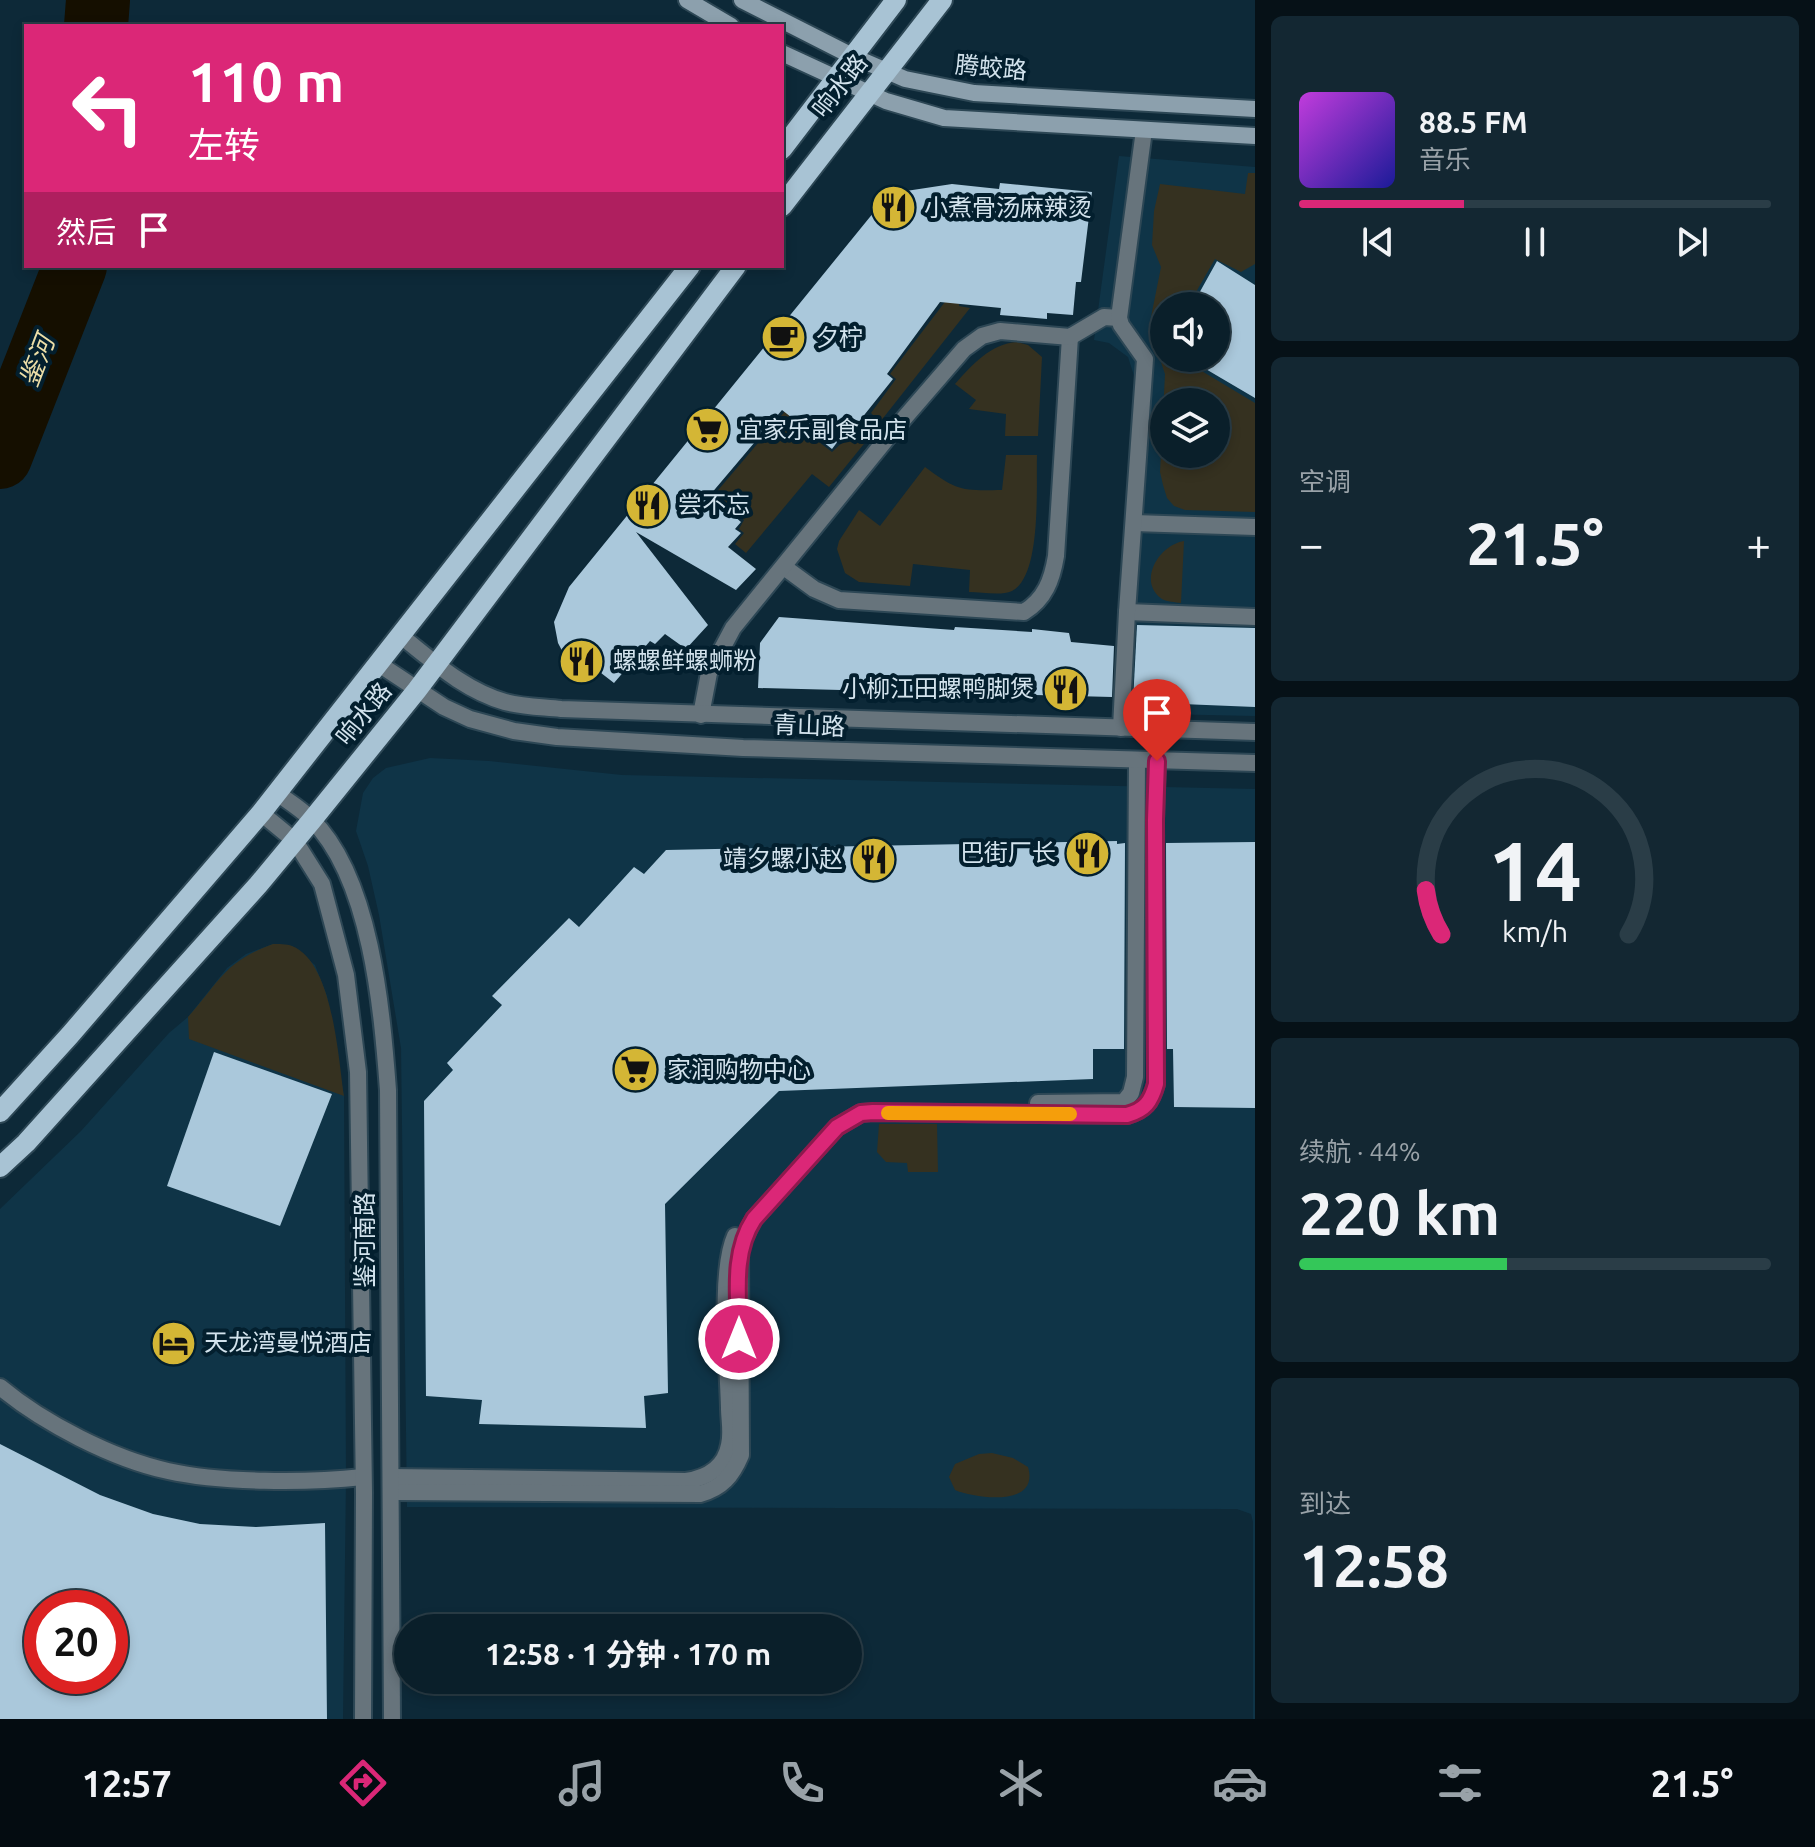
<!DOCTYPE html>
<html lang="zh">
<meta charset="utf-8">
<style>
body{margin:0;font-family:Ubuntu,"Noto Sans SC",sans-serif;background:#132732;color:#f1f3f6;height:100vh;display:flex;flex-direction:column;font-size:30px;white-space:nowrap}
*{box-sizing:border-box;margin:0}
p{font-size:26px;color:#99a2a8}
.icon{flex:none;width:44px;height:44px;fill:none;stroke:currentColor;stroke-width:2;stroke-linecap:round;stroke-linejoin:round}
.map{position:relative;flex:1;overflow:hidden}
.drawer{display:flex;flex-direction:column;gap:16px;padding:16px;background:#061117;width:560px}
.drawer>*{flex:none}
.hud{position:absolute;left:24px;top:24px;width:760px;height:244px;border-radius:0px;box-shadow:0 4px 12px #0003,0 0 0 2px #2a3d47;background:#db2777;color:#fff;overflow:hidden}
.buttons{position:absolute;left:1150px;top:292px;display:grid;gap:16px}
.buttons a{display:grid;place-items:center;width:80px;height:80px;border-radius:50%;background:#0a1f2a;box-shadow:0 4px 12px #0003,0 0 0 2px #2a3d47;font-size:40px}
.speed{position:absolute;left:24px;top:1590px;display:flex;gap:16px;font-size:40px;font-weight:700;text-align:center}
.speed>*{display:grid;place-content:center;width:104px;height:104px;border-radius:50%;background:#0a1f2a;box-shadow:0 4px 12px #0003,0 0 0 2px #2a3d47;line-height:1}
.speed .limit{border:12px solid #d22;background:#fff;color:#111}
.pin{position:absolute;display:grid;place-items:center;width:68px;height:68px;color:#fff;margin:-82px -34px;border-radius:50% 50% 50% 0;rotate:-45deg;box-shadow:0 0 8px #0007}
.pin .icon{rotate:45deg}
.me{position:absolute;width:88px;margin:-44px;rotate:0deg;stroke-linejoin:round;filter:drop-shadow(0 0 6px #0008)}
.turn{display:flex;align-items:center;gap:28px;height:168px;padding:0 32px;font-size:36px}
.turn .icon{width:104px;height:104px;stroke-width:2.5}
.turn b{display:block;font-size:56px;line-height:68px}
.then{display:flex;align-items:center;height:76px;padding:0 32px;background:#0003;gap:16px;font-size:30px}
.big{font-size:60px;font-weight:700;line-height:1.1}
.drawer .widget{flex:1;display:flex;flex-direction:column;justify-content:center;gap:12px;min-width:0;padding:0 28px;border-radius:12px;background:#132732}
.drawer .dial{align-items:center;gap:0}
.dial svg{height:208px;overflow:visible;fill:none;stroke:#2a3d47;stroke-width:7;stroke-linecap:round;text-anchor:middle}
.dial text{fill:#f1f3f6;stroke:none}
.song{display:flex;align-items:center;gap:24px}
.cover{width:96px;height:96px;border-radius:12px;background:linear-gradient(135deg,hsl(290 70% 55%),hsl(240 70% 35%))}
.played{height:8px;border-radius:4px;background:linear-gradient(90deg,#db2777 35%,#2a3d47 35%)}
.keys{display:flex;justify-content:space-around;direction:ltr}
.heat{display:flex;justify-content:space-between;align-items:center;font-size:44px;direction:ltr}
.charge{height:12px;border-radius:6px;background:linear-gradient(90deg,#34c759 44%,#2a3d47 0)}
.trip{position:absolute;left:394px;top:1614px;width:468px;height:80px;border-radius:40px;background:#0a1f2a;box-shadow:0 4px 12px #0003,0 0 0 2px #2a3d47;font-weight:700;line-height:80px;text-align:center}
.dock{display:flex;height:128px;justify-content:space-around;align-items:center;background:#040c11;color:#99a2a8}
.dock .icon{width:56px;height:56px}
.dock .selected{color:#db2777}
.dock b{font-size:36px;color:#f1f3f6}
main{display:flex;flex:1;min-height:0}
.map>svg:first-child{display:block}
.built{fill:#0f3447;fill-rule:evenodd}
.grass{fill:#353120;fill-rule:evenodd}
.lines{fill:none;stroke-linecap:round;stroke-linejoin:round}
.river{stroke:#150f00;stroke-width:64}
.building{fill:#aac8db;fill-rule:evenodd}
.service-casing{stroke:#2d4755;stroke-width:20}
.tertiary-casing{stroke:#2d4755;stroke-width:20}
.secondary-casing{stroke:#2d4755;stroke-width:20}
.primary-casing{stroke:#2d4755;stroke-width:24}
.service{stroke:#67747c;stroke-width:16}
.tertiary{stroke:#67747c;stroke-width:16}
.secondary{stroke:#8ca0ad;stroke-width:16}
.primary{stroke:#a8c3d4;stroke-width:20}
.route-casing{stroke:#8e194d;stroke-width:20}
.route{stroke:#db2777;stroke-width:14}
.slow{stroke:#f59e0b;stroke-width:14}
.labels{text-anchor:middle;stroke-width:8;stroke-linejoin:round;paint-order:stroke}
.street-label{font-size:24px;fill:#d3e3ed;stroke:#031f2e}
.poi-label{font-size:24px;fill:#d3e3ed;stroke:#031f2e;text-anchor:start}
.water-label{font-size:26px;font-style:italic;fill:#ecdea7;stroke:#031f2e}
</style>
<main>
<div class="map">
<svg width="1255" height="1719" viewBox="0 0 1255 1719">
<rect width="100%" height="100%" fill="#0d2938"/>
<g class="built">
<path d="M 1119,156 L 1255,167 L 1255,716 L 1112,713 L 1136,382 L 1128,357 L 1109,343 L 1094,340 ZM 1164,306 L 1216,306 L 1216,358 L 1164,358 ZM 1164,402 L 1216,402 L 1216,454 L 1164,454 Z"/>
<path d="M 430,758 L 489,761 L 622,775 L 1255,789 L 1255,1719 L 1253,1719 L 1253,1522 L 1251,1514 L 1237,1509 L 407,1507 L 401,1048 L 379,915 L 368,866 L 356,831 L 363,793 L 373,778 L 386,768 Z"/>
<path d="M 273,944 L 292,946 L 315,965 L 327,996 L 344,1096 L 346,1478 L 343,1719 L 0,1719 L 0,1209 L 81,1131 L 169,1033 L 188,1017 L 227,968 L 246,954 ZM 42,1608 L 110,1608 L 110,1676 L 42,1676 Z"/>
</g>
<g class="grass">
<path d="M 1248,173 L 1255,173 L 1255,264 L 1241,272 L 1215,259 L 1188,306 L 1164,306 L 1164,358 L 1180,358 L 1255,403 L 1255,512 L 1185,510 L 1174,506 L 1167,498 L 1163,485 L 1160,472 L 1165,374 L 1149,327 L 1161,267 L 1152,245 L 1154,211 L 1160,184 L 1245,194 ZM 1164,402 L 1216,402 L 1216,454 L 1164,454 Z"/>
<path d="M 961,285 L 959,306 L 970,308 L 880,422 L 871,413 L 896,379 L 890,374 L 954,290 Z"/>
<path d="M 1017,342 L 1028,345 L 1042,357 L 1038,436 L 1005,436 L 1006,414 L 969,409 L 976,400 L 955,384 C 972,365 990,344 1017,342 Z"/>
<path d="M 792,403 L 808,421 L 802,429 L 832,452 L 860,426 L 872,434 L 829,487 L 812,474 L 746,553 L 735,544 L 744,533 L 739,529 L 744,520 L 714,495 Z"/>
<path d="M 1006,455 L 1037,455 C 1036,485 1042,576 1012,591 C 1001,596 982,592 969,592 L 970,570 L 913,564 L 910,586 L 859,582 L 845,573 L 837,549 L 839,541 L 859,510 L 880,526 L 925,467 C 957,491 963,491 1002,490 Z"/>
<path d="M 1184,541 L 1181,603 C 1175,602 1167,602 1162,599 C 1137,581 1159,545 1184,541 Z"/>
<path d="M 273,944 C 278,944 287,944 292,946 C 333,962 338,1057 344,1096 L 189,1039 L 188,1017 C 220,981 224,962 273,944 Z"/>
<path d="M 879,1124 L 937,1124 L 938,1172 L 908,1172 L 907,1163 L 886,1162 L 877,1152 Z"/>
<path d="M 992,1453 L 1013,1458 L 1028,1467 C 1040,1507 977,1499 955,1490 L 949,1477 L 955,1464 L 979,1454 Z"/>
</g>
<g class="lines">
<g class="river">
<path d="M 96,26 L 98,0"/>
<path d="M 0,457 L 75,266"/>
</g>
</g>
<g class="building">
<path d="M 1000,183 L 1092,192 L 1081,282 L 1076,282 L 1073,315 L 1047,313 L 1047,319 L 1000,315 L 1001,308 L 940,302 L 887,374 L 893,379 L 845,439 L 841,437 L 832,449 L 782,410 L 710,495 L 741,522 L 735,529 L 741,533 L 728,547 L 756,569 L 736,590 L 636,532 L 708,625 L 686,649 L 665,634 L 655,644 L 650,641 L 614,683 L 592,666 L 581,673 L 569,664 L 558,643 L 554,622 L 569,587 L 874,212 L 890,196 L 906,191 L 952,184 L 999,189 Z"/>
<path d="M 1217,261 L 1255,285 L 1255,398 L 1187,358 L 1216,358 L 1216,306 L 1192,306 Z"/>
<path d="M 779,617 L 954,630 L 955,627 L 1032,632 L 1032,629 L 1069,633 L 1071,642 L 1114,646 L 1112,697 L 758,688 L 760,643 Z"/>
<path d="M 1137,625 L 1255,628 L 1255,707 L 1133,702 Z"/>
<path d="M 1117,841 L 1117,844 L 1125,843 L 1124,1049 L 1093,1049 L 1093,1079 L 779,1091 L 665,1204 L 668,1393 L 644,1396 L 646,1428 L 479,1424 L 482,1400 L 426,1396 L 424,1101 L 453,1070 L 447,1063 L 502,1005 L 492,996 L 569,918 L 579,927 L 634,867 L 644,874 L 666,850 Z"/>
<path d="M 1255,842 L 1255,1108 L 1174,1107 L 1173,1049 L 1167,1049 L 1166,843 Z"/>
<path d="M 214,1052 L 332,1094 L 280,1226 L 167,1186 Z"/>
<path d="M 0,1444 L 100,1495 L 153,1514 L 200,1524 L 256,1527 L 325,1523 L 327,1719 L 0,1719 ZM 42,1608 L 110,1608 L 110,1676 L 42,1676 Z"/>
</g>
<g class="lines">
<defs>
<g id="service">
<path d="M 1134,523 L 1255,527"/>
<path d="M 784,567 L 814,589 L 839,600 L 1024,612 C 1045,599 1052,580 1056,556 L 1070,337"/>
<path d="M 1127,612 L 1255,617"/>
<path d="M 701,715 L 709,673 L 733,628 L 888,437 L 964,349 L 982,336 L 1000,331 L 1070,337 L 1104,317 L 1119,318"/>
<path d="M 1121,728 L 1127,612 L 1145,359 L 1121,325 L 1119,318 L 1144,130"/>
<path d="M 1038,1103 L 1124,1102 L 1131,1093 L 1135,1077 L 1137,761"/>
<path d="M 0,1387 C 43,1423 113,1459 168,1471 C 222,1483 307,1483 363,1477"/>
<path d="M 391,1477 L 686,1481 C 707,1478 725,1467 729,1445 C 732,1433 729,1419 729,1408 C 728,1365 719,1271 735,1236"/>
<path d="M 392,1492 L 700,1494 C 722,1488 732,1476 741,1455 L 740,1246 L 754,1219 L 837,1127 L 861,1113 L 873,1112 L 1127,1115 C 1145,1110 1151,1102 1156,1084 L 1155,820 L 1157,761"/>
</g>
<g id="tertiary">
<path d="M 401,636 C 434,662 464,690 505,702 C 523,707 543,707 561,709 L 1255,732"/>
<path d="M 379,664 L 444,707 L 470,719 L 514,731 L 557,737 L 743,748 L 1255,763"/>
<path d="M 277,793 C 288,801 301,809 311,819 C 371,877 382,1010 388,1090 L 392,1719"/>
<path d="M 261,813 L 295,841 L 322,884 L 346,975 L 358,1072 L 364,1493 L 363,1719"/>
</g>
<g id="secondary">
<path d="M 687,0 L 731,26"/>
<path d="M 742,0 L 852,56 L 905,79 L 974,93 L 1255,109"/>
<path d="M 782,53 L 886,101 L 944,118 L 1255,136"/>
</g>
<g id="primary">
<path d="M 782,149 L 896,0"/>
<path d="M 782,206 L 942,0"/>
<path d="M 0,1112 L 70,1035 L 261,813 L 690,266"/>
<path d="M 0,1167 L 26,1143 L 258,885 L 312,820 L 417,690 L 736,266"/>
</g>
</defs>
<use href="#service" class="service-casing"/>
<use href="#tertiary" class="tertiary-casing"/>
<use href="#secondary" class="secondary-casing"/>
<use href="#primary" class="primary-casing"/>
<use href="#service" class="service"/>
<use href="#tertiary" class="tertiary"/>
<use href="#secondary" class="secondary"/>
<use href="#primary" class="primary"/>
</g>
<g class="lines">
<defs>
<path id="route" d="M 739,1339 C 739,1299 731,1254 754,1219 L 837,1127 L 861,1113 L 873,1112 L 1127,1115 C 1145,1110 1151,1102 1156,1084 L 1155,820 L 1157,761"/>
</defs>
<use href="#route" class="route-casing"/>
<use href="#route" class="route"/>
<path class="slow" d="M 888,1113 L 1070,1114"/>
</g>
<defs>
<symbol id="restaurant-disc" viewBox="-11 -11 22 22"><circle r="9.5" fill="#d4b635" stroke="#031f2e"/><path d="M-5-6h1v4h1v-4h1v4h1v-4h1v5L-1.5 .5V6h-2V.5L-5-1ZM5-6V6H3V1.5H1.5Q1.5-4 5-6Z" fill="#111"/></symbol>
<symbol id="cafe-disc" viewBox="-11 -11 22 22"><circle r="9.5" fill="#d4b635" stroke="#031f2e"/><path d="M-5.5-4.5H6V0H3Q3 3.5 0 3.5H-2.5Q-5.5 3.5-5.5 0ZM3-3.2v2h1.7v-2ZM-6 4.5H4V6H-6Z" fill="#111"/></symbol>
<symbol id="supermarket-disc" viewBox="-11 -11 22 22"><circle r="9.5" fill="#d4b635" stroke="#031f2e"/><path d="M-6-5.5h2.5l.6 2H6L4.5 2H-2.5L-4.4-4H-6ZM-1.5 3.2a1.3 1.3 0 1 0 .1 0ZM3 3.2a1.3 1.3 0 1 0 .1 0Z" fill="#111"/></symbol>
<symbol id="hotel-disc" viewBox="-11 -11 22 22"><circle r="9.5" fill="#d4b635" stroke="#031f2e"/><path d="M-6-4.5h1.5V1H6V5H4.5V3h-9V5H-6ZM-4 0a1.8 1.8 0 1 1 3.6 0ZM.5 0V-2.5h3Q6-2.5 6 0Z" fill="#111"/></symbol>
</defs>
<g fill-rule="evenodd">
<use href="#restaurant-disc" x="868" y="182" width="51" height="51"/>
<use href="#cafe-disc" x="758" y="312" width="51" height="51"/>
<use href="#supermarket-disc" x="682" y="404" width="51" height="51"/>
<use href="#restaurant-disc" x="622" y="480" width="51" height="51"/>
<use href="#restaurant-disc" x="556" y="636" width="51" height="51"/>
<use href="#restaurant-disc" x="1040" y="664" width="51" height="51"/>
<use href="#restaurant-disc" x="1062" y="828" width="51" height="51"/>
<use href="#restaurant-disc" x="848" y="834" width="51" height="51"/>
<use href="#supermarket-disc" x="610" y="1044" width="51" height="51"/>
<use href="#hotel-disc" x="148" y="1318" width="51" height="51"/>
</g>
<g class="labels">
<g class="street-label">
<text transform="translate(991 68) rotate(5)" y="8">腾蛟路</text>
<text transform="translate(840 86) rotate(-52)" y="8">响水路</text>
<text transform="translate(364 714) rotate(-51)" y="8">响水路</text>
<text transform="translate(809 726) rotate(2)" y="8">青山路</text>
<text transform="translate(365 1240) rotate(-90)" y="8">鉴河南路</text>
</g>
<g class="poi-label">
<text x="924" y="216">小煮骨汤麻辣烫</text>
<text x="815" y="346">夕柠</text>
<text x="739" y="438">宜家乐副食品店</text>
<text x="678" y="513">尝不忘</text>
<text x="613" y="669">螺螺鲜螺蛳粉</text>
<text x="1034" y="697" text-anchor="end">小柳江田螺鸭脚煲</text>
<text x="1056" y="861" text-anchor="end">巴街厂长</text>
<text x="843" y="867" text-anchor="end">靖夕螺小赵</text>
<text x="667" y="1078">家润购物中心</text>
<text x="204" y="1351">天龙湾曼悦酒店</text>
</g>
<g class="water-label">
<text transform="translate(37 361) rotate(-69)" y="9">鉴河</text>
</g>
</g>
</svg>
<div class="buttons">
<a><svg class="icon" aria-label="sound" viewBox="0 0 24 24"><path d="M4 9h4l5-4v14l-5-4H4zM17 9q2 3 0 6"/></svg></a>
<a><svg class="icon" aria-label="layers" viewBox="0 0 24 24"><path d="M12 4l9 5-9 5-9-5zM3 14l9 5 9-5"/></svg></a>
</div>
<div class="speed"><div class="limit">20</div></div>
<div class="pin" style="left:1157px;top:761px;background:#d93025"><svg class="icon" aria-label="arrive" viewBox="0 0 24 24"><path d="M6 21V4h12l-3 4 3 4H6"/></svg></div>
<svg class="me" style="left:739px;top:1339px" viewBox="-20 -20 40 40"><circle r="17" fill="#db2777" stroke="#fff" stroke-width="3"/><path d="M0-11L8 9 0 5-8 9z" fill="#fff"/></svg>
<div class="trip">12:58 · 1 分钟 · 170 m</div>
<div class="hud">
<div class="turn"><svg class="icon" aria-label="left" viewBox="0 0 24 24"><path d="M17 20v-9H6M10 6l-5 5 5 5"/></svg><div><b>110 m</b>左转</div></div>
<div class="then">然后<svg class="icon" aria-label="arrive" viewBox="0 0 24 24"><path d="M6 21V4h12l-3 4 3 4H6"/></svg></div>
</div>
</div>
<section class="drawer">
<div class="widget">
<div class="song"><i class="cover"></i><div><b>88.5 FM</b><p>音乐</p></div></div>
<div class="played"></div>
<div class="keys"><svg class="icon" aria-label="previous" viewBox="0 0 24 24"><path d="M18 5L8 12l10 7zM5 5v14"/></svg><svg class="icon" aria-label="pause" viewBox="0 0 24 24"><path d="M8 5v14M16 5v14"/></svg><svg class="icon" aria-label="next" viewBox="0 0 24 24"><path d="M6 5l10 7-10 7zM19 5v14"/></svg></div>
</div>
<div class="widget"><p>空调</p>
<div class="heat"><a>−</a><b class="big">21.5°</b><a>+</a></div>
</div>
<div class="widget dial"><svg viewBox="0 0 100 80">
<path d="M14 69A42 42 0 1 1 86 69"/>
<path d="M14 69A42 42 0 0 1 8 52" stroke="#db2777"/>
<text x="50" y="56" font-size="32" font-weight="700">14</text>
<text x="50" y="72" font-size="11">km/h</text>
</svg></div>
<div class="widget"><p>续航 · 44%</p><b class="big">220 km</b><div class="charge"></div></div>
<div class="widget"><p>到达</p><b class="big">12:58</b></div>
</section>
</main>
<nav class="dock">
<b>12:57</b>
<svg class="icon selected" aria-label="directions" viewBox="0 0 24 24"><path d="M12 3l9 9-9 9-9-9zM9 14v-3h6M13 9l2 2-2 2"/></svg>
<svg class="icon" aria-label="music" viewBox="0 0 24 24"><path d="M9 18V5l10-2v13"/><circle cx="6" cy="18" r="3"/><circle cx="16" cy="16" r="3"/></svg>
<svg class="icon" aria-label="phone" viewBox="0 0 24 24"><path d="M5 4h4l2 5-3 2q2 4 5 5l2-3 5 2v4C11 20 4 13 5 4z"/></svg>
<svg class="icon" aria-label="climate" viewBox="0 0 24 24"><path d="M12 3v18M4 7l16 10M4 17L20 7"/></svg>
<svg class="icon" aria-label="car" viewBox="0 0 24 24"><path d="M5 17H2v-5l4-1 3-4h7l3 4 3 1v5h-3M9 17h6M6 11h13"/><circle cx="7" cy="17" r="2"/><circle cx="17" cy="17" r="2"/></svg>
<svg class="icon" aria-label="filters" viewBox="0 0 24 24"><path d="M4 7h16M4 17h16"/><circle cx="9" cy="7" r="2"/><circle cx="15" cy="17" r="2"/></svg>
<b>21.5°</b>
</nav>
